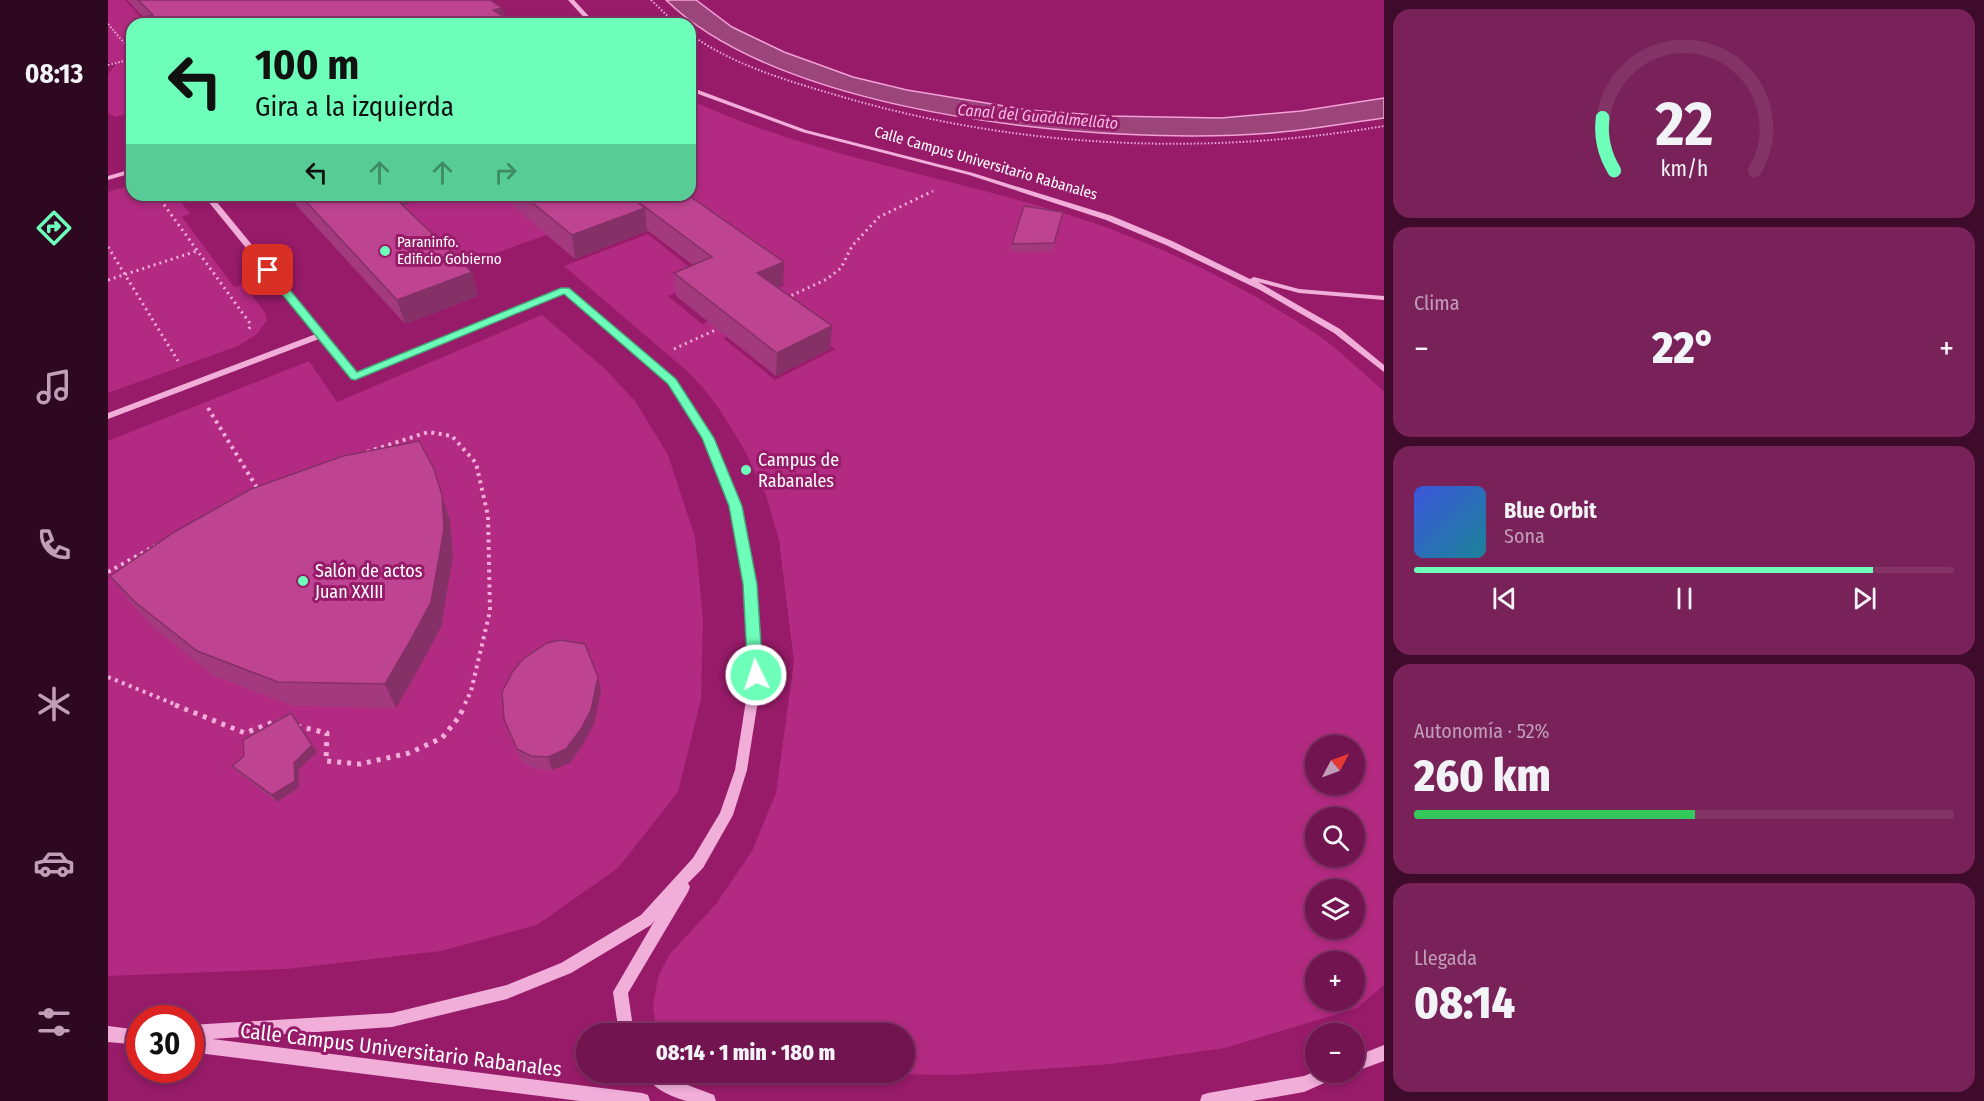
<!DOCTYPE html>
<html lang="es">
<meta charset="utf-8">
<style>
body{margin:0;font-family:"Fira Sans Condensed",sans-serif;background:#792159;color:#f1f3f6;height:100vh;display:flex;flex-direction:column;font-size:22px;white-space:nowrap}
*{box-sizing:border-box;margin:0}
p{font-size:20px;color:#c09eb7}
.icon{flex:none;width:33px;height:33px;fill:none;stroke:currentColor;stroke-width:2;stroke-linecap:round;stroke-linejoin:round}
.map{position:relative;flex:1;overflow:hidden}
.details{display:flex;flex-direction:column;gap:9px;padding:9px;background:#3e0b2b;width:600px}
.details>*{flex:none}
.top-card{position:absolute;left:18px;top:18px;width:570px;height:183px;border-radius:18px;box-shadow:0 3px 9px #0003,0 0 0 2px #833366;background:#6dffb9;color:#111;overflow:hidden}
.needle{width:39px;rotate:49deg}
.controls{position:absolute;left:1197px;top:735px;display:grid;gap:12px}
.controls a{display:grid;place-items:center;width:60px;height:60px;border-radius:50%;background:#71144f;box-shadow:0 3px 9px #0003,0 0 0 2px #833366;font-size:30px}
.speed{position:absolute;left:18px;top:1005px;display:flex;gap:12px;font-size:30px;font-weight:700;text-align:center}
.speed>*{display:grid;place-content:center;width:78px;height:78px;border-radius:50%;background:#71144f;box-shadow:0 3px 9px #0003,0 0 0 2px #833366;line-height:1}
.speed .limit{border:9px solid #d22;background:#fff;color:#111}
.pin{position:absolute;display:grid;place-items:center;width:51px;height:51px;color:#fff;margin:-26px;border-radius:12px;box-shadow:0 3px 9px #0006}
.me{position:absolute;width:66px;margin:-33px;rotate:356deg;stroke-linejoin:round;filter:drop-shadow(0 0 4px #0008)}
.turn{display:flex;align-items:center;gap:21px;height:126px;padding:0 30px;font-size:27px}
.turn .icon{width:78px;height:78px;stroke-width:2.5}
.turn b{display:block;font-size:42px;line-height:51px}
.lanes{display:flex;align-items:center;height:57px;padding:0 30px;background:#0003;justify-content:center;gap:30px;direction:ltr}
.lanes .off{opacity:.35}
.big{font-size:45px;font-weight:800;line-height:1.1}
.details .card{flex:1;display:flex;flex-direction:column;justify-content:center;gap:9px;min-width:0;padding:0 21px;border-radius:18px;background:#792159}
.details .dial{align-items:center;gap:0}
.dial svg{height:156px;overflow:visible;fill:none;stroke:#833366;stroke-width:7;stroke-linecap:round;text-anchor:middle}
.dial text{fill:#f1f3f6;stroke:none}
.song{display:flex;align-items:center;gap:18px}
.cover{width:72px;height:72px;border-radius:9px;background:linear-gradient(135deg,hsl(230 70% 55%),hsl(190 70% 35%))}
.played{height:6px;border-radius:3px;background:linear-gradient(90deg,#6dffb9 85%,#833366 85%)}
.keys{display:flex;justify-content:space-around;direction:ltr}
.heat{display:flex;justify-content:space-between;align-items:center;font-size:33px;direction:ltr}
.charge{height:9px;border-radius:4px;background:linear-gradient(90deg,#34c759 52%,#833366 0)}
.trip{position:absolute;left:468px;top:1023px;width:339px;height:60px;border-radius:30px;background:#71144f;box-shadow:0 3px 9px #0003,0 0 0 2px #833366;font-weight:800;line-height:60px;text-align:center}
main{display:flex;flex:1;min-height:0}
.menu{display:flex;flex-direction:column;width:108px;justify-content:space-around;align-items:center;background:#2d0820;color:#c09eb7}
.menu .icon{width:42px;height:42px}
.menu .active{color:#6dffb9}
.menu b{font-size:27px;color:#f1f3f6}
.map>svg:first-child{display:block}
.green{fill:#b32a82;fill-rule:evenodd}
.water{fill:#9c457b;stroke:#f2a1d6;stroke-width:1.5}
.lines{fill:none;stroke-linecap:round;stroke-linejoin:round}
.path-far3{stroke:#f0aed9;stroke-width:2;stroke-dasharray:1.5 2;stroke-linecap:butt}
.path-far2{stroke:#f0aed9;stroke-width:3;stroke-dasharray:2 4;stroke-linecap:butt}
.path-far1{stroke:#f0aed9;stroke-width:4;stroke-dasharray:3 4.5;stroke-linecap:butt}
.path{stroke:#f0aed9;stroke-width:5;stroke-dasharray:4 6;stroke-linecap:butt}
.minor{fill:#f0aed9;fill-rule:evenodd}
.wall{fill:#a33a7e}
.shaded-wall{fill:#853066}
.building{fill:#be4492;stroke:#853066;stroke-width:1.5}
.route{fill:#6dffb9;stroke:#47a678;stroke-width:1.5}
.poi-dot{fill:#6dffb9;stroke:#971b69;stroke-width:2}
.labels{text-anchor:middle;stroke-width:6;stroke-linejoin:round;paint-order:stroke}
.far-street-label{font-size:15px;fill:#fff;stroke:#971b69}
.far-poi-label{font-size:15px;fill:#fff;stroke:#971b69;text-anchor:start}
.far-water-label{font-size:16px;font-style:italic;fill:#f7bbe2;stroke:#971b69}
.poi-label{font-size:18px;fill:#fff;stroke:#971b69;text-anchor:start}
.near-street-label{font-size:21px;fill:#fff;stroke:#971b69}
</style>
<main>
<nav class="menu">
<b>08:13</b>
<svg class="icon active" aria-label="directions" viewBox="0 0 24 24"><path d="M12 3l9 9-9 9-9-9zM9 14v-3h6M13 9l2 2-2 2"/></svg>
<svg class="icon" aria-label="music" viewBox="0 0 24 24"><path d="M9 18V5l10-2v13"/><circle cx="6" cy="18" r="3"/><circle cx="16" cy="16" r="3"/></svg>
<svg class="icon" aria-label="phone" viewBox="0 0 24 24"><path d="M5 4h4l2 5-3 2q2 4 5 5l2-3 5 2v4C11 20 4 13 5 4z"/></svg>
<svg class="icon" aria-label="climate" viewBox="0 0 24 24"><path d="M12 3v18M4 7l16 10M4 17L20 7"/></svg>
<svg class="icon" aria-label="car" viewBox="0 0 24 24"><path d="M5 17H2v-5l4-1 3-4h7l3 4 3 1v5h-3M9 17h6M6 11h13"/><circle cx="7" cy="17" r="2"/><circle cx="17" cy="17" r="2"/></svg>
<svg class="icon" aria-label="filters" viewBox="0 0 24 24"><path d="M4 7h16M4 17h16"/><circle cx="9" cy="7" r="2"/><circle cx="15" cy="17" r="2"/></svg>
</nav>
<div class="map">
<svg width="1276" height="1101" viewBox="0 0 1276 1101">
<rect width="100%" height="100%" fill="#971b69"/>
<g class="green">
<path d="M 0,0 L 17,0 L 39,24 L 24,24 L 24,113 L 7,117 L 0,113 L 0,75 L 9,62 L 0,63 Z"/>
<path d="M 582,100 C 701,155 833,175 958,214 C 1045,241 1131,283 1207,333 C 1231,349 1253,372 1276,391 L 1276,985 L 1249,1008 L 1117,1048 L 1003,1064 L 847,1075 L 716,1073 L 796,1072 L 796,1034 L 553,1033 L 548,1026 L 545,1006 L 550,977 L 561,955 L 608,904 L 644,851 L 668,793 L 686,662 L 671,540 L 658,495 L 636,449 L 612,410 L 596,389 L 579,371 L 456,266 L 540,234 L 597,280 L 560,296 L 594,324 L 677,285 L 553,195 L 582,195 ZM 674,311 L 727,349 L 667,380 L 615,338 ZM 1208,746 L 1246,746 L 1246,784 L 1208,784 ZM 1208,818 L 1246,818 L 1246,856 L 1208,856 ZM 1208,890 L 1246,890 L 1246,928 L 1208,928 ZM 1208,962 L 1246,962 L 1246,1000 L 1208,1000 Z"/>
<path d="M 24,185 L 24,195 L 68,195 L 82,214 L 74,217 L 126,287 L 136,284 L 157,313 L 159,320 L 149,334 L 130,346 L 0,393 L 0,192 Z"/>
<path d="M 297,195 L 549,195 L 347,268 L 283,209 Z"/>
<path d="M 434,315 L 495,367 L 527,401 L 560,455 L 587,537 L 595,620 L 593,699 L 570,792 L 510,868 L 429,925 L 333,951 L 179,969 L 0,976 L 0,441 L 201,361 L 229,402 Z"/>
</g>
<path class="water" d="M 558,0 L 588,0 L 624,27 L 676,52 L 745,77 L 799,90 L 921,110 L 1000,116 L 1113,118 L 1193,111 L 1276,98 L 1276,118 C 1239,123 1201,130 1164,133 C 1002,146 678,118 558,0 Z"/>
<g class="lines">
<g class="path-far3">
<path d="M 543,0 L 568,24"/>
<path d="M 0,24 L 24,52"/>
<path d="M 582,34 C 625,65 677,80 728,95 C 906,148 1093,157 1276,126"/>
<path d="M 0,65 L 24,59"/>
</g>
<g class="path-far2">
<path d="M 49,195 L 141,322 L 142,327 L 139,332"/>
<path d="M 0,247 L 70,361"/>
<path d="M 0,280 L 89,251"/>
<path d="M 678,298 L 719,279 L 733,268 L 744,246 L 771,217 L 825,191"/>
<path d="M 566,349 L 614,327"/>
</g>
<g class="path-far1">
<path d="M 100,408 L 151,491"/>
<path d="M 259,452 L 320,432 L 344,436 L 368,463 L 380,516 L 382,611 L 363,691 L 356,706"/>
<path d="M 0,572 L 47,546"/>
<path d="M 0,677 L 71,706"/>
</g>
<g class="path">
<path d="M 67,705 L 137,733 L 168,721 L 173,722"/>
<path d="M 189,726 L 219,733 L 218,761 L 252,764 L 301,753 L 334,738 L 351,717 L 357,705"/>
</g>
<g class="minor">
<path d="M 460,0 L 466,0 L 488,24 L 482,24 Z"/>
<path d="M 582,87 L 698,130 L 865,173 L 1004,216 L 1064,241 L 1142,279 L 1146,277 L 1191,289 L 1276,296 L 1276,300 L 1191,293 L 1150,282 L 1232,329 L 1276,365 L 1276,372 L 1226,333 L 1152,290 L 1058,245 L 998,220 L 861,175 L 694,132 L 582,91 Z"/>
<path d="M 24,169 L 24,173 L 0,180 L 0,176 Z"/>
<path d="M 95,195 L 103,195 L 249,373 L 457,288 L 567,380 L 605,438 L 632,506 L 647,584 L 654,675 L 639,770 L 625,815 L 595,868 L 580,883 L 582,887 L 580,892 L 520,993 L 526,1034 L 511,1034 L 505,992 L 547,920 L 543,925 L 463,973 L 399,999 L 284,1027 L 104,1039 L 534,1093 L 540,1095 L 542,1101 L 472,1101 L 82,1052 L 82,1025 L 284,1013 L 399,985 L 453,963 L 533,915 L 585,858 L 612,813 L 627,770 L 642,675 L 637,584 L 622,506 L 595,438 L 561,384 L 456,293 L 250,379 L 244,379 L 211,339 L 0,419 L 0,413 L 208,334 Z"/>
<path d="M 0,1026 L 32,1030 L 32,1045 L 0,1042 Z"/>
<path d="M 1276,1045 L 1276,1061 L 1246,1072 L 1246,1057 Z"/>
<path d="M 1208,1071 L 1233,1072 L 1230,1077 L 1196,1092 L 1144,1101 L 1092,1101 L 1094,1095 L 1100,1093 L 1196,1076 Z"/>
<path d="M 536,1072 L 555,1072 L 561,1078 L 606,1095 L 608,1101 C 599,1101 588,1101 579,1101 C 563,1097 543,1088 536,1072 Z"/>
</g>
</g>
<g class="wall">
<path d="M 19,0 L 382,0 L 394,8 L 396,17 L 407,24 L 37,24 L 34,17 L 35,17 Z"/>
<path d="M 179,195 L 328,195 L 295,206 L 364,272 L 370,296 L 297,324 Z"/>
<path d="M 392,195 L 580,195 L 675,285 L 669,288 L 722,349 L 668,376 L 568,296 L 566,273 L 585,265 L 539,230 L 539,231 L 467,259 Z"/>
<path d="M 955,212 L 944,251 L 902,252 L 904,244 Z"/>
<path d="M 326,469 L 342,521 L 345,556 L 333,627 L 311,668 L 288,708 L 185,706 L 106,676 L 45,627 L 21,601 L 2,576 Z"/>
<path d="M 493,691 L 486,724 L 476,743 L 462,763 L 444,770 L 427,769 L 414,762 L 400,732 L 396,719 Z"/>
<path d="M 209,752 L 191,769 L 191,787 L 169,802 L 129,772 L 124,766 Z"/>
</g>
<g class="shaded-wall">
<path d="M 394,8 L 397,24 L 385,10 Z"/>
<path d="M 278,195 L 328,195 L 282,210 Z"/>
<path d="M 537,208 L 539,231 L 467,259 L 464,235 Z"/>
<path d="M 676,262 L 675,285 L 649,296 L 649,273 Z"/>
<path d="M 364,272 L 370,296 L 297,324 L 289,300 Z"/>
<path d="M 724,326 L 722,349 L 668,376 L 669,353 Z"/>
<path d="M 326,469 L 342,521 L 345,556 L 333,627 L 311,668 L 288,708 L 277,684 Z"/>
<path d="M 490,677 L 493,691 L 486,724 L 476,743 L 462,763 L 444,770 L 440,757 Z"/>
<path d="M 204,745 L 209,752 L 191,769 L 191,787 L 169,802 L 164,795 L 186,763 Z"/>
</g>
<g class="building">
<path d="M 30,0 L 382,0 L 394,8 L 385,10 L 407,24 L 41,24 L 34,17 L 45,15 Z"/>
<path d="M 192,195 L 284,195 L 364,272 L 289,300 Z"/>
<path d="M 415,195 L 520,195 L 537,208 L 464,235 Z"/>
<path d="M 521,195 L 580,195 L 676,262 L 649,273 L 724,326 L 669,353 L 566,273 L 604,257 Z"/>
<path d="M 916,206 L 955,212 L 946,243 L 904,244 Z"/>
<path d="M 311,441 L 326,469 L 334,495 L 336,530 L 323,602 L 301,643 L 277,684 L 170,682 L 89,651 L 27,602 L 2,576 L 68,531 L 143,489 L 235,456 Z"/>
<path d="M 452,640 L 477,644 L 490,677 L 483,710 L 473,729 L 458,749 L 440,757 L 423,756 L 409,749 L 396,719 L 394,692 L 405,671 L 415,659 L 439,643 Z"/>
<path d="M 183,713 L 204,745 L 186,763 L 187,781 L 164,795 L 124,766 L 136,756 L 135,740 Z"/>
</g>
<path class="route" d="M 156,268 L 164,268 L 249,372 L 453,288 L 461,288 L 568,379 L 606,438 L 634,506 L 649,584 L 655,675 L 653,680 L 648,681 L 642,680 L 640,675 L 635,584 L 621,506 L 594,438 L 560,384 L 456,294 L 247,380 L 243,379 L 156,272 Z"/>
<g class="poi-dot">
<circle cx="277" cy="251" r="6"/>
<circle cx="638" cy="470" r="6"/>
<circle cx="195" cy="581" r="6"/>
</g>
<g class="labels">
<g class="far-street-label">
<text transform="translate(878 163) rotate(16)" y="5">Calle Campus Universitario Rabanales</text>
</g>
<g class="far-poi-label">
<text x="289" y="247">Paraninfo.<tspan x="289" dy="17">Edificio Gobierno</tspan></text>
</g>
<g class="far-water-label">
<text transform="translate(930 116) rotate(5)" y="6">Canal del Guadalmellato</text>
</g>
<g class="poi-label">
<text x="650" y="466">Campus de<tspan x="650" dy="21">Rabanales</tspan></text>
<text x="207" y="577">Salón de actos<tspan x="207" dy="21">Juan XXIII</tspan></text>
</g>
<g class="near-street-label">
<text transform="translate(293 1050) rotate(7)" y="7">Calle Campus Universitario Rabanales</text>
</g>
</g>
</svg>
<div class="controls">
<a><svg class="needle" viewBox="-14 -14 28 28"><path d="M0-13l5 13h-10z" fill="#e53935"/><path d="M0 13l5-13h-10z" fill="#c09eb7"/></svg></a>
<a><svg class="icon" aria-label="search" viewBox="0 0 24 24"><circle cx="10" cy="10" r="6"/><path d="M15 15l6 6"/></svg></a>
<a><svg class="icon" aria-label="layers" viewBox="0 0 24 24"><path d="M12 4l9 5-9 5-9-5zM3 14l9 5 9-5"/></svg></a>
<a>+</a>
<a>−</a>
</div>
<div class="speed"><div class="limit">30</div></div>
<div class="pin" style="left:160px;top:270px;background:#d93025"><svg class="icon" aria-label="arrive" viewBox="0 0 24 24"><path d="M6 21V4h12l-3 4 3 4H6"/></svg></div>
<svg class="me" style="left:648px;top:675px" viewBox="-20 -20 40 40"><circle r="17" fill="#6dffb9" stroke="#fff" stroke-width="3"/><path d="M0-11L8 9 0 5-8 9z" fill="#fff"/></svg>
<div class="trip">08:14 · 1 min · 180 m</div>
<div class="top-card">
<div class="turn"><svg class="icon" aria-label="left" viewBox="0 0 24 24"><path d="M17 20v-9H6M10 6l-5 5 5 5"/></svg><div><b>100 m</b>Gira a la izquierda</div></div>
<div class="lanes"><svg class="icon" aria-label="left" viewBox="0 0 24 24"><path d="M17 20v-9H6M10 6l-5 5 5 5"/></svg><svg class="icon off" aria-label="ahead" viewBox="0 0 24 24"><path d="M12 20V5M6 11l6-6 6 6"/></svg><svg class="icon off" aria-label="ahead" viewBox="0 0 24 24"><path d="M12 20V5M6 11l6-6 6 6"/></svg><svg class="icon off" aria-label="right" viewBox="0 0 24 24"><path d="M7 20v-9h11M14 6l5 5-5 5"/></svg></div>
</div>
</div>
<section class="details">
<div class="card dial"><svg viewBox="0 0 100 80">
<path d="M14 69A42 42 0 1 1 86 69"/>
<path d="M14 69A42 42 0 0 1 8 42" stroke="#6dffb9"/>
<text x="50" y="56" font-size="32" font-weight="700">22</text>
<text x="50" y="72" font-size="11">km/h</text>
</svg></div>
<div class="card"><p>Clima</p>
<div class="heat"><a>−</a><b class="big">22°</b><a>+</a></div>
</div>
<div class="card">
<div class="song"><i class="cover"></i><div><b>Blue Orbit</b><p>Sona</p></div></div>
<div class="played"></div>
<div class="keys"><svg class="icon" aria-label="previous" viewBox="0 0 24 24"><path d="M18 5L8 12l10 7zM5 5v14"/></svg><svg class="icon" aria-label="pause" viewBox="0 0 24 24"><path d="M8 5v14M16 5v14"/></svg><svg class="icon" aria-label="next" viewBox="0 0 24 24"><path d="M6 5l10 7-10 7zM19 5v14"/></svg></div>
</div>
<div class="card"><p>Autonomía · 52%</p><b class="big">260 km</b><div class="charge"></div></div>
<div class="card"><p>Llegada</p><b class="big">08:14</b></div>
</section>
</main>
